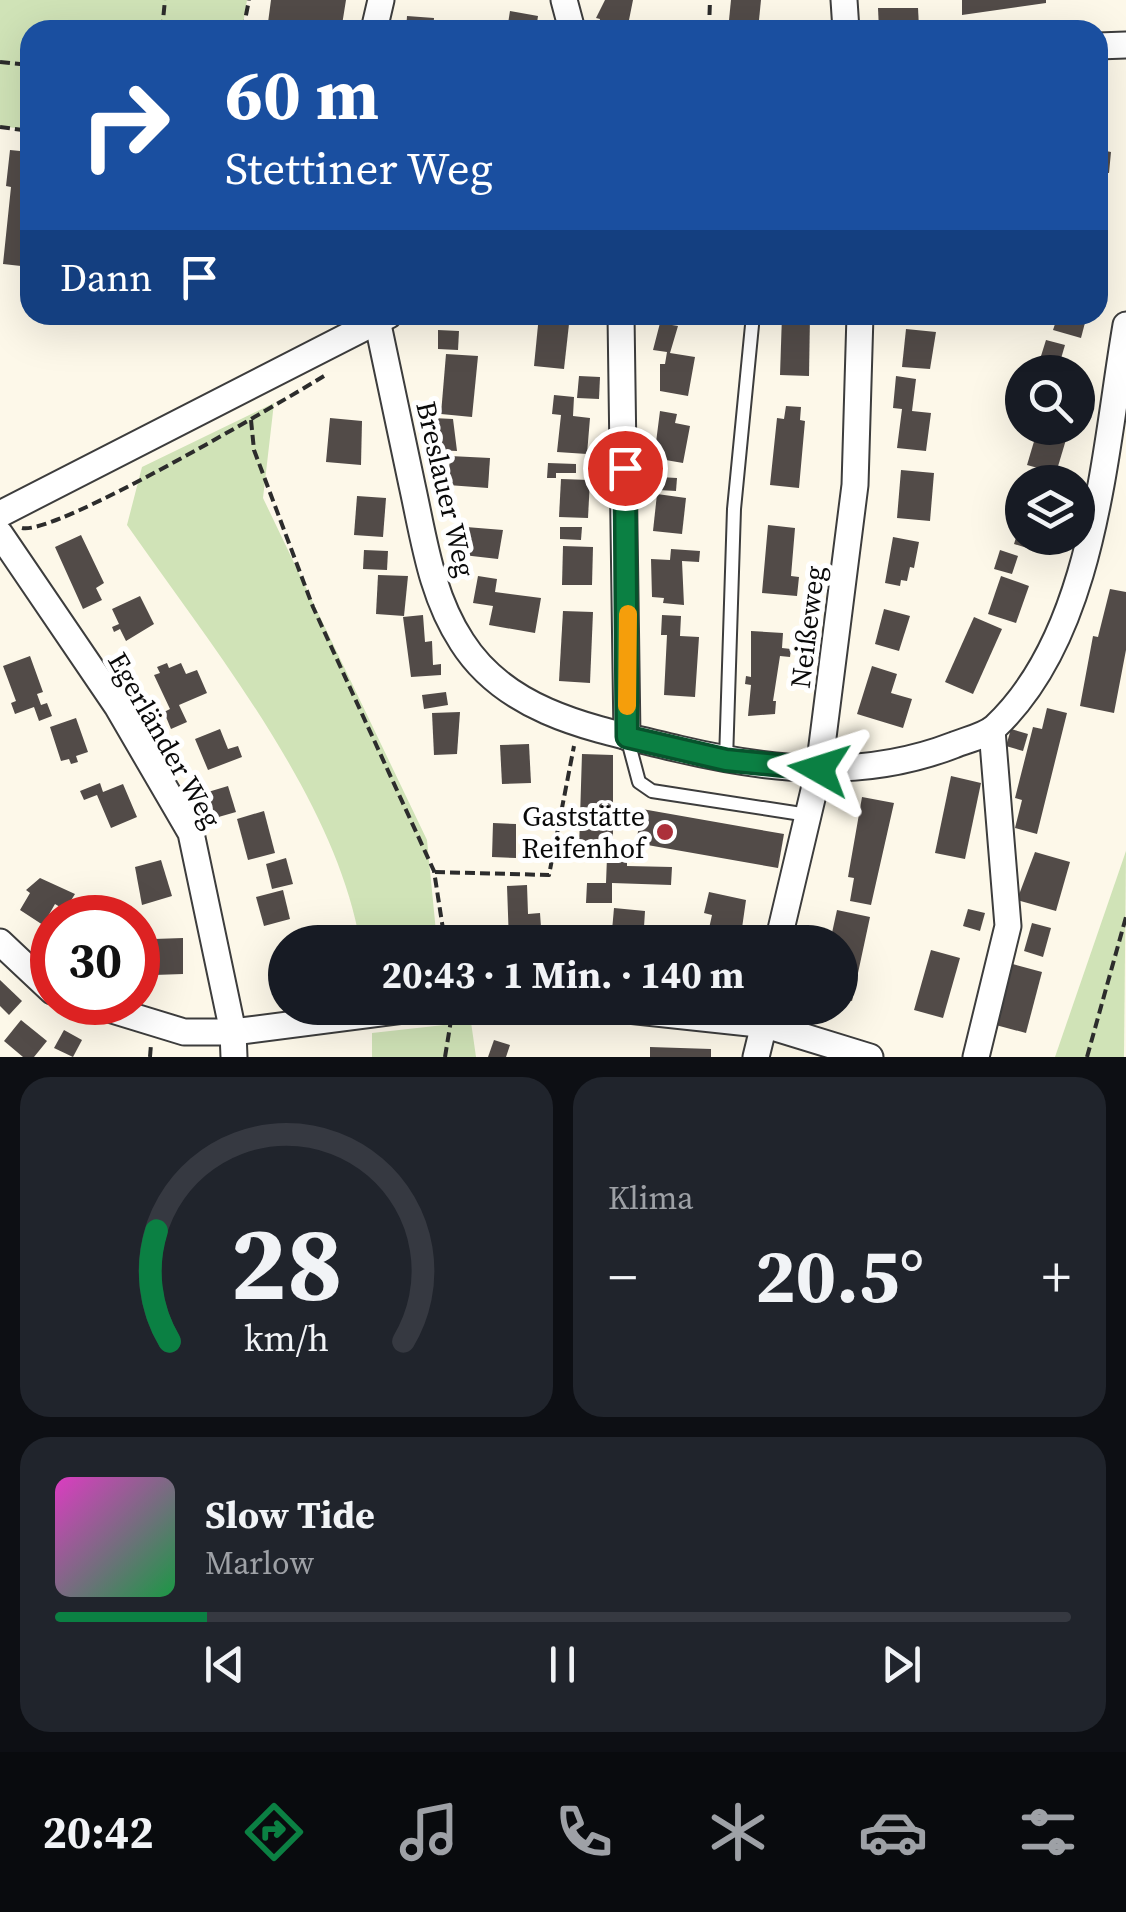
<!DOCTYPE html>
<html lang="de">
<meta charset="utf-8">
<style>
body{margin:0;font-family:"Source Serif 4",serif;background:#20242c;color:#f1f3f6;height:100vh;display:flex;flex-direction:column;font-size:38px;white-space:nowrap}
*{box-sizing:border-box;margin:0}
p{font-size:32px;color:#9ea1a6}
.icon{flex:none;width:55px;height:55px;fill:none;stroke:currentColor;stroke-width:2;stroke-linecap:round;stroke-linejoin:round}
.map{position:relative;height:1057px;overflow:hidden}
.sheet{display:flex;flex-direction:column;gap:20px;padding:20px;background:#0d0f14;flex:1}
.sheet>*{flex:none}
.guide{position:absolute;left:20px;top:20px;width:1088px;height:305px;border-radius:30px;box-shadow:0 10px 40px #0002;background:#1a4fa0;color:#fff;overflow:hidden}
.buttons{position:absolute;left:1005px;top:355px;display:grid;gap:20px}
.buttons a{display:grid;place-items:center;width:90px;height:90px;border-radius:50%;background:#171b24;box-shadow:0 10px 40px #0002;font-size:50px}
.speed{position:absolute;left:30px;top:895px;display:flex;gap:20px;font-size:50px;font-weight:700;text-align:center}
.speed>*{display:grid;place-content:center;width:130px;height:130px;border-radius:50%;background:#171b24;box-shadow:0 10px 40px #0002;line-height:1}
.speed .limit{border:15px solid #d22;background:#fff;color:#111}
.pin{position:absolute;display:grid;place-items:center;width:85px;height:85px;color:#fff;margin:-42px;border:5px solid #fff;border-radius:50%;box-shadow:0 2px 10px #0007}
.me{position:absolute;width:110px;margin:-55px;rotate:276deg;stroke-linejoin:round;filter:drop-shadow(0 0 8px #0008)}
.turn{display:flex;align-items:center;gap:35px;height:210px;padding:0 40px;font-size:45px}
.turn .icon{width:130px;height:130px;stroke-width:2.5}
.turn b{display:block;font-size:70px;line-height:85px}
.then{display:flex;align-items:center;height:95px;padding:0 40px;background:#0003;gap:20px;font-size:38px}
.big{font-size:75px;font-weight:700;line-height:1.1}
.sheet .tile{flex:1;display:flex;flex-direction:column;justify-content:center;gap:15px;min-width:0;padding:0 35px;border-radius:30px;background:#20242c}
.sheet .dial{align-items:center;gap:0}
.dial svg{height:260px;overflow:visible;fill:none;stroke:#363941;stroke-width:7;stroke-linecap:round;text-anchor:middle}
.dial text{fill:#f1f3f6;stroke:none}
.song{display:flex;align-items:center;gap:30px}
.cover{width:120px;height:120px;border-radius:15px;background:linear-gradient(135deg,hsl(310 70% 55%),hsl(140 70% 35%))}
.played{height:10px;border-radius:5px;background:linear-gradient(90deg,#0b8043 15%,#363941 15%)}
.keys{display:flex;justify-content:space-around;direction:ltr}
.heat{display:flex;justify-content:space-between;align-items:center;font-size:55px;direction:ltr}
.sheet .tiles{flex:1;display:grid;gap:20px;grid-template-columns:1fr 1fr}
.tile:last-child{grid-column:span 2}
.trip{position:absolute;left:268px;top:925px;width:590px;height:100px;border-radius:50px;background:#171b24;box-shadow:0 10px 40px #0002;font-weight:700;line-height:100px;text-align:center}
.tab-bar{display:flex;height:160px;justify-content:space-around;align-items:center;background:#090b0e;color:#9ea1a6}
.tab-bar .icon{width:70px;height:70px}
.tab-bar .active{color:#0b8043}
.tab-bar b{font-size:45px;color:#f1f3f6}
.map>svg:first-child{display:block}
.green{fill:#d0e3b7}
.building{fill:#524b48}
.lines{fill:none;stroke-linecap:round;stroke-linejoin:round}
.lane-casing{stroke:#3d3d3d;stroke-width:16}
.street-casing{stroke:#3d3d3d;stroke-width:29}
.path{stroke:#2c2c2c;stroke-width:4;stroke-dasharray:10 5;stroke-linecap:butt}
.lane{stroke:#fff;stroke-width:12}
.street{stroke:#fff;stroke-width:25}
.route-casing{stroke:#07532c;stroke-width:25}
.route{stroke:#0b8043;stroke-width:18}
.slow{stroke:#f59e0b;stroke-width:18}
.poi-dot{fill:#ac303a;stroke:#fff;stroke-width:4}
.labels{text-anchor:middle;stroke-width:10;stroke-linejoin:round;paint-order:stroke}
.street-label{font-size:28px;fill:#0a0a0a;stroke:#fff}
.poi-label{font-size:28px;fill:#0a0a0a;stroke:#fff;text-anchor:end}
</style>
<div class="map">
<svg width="1126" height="1057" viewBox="0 0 1126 1057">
<rect width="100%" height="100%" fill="#fdf8e9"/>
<g class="green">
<path d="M 0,0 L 247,0 L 242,30 L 30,30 L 30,130 L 0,126 Z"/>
<path d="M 274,403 L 263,498 L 427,840 L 437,942 L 360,942 C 335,797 211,646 127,525 L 142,467 Z"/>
<path d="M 1126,851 L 1124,1057 L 1055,1057 Z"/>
<path d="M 471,1022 L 476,1057 L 372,1057 L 372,1033 Z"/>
</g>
<g class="building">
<path d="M 271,0 L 346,0 L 342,25 L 330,24 L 330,29 L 288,24 L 287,30 L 267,30 Z"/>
<path d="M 605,0 L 633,0 L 627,30 L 598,30 L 600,19 L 596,18 Z"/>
<path d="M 731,0 L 761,0 L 758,30 L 728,30 Z"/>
<path d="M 962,0 L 1046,0 L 1046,3 L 962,15 Z"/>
<path d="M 878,8 L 918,8 L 919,27 L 879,30 Z"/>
<path d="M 510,11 L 538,16 L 536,30 L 507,30 Z"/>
<path d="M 407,16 L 434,18 L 433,30 L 406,30 Z"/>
<path d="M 1098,110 L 1106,110 L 1101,150 L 1111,152 L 1109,173 L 1098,172 Z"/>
<path d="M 10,150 L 30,152 L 30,267 L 3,264 L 11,187 L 6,186 Z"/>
<path d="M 539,315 L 570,315 L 564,369 L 534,366 Z"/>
<path d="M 782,315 L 810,315 L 809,376 L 780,375 Z"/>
<path d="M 1058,315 L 1087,315 L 1081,338 L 1053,330 Z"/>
<path d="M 660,323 L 678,326 L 670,353 L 695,357 L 688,396 L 660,391 L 660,364 L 665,364 L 667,352 L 653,350 Z"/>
<path d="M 906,329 L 936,332 L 930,369 L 902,367 Z"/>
<path d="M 438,330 L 459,331 L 458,350 L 438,349 Z"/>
<path d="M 1046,340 L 1065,345 L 1060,362 L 1041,356 Z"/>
<path d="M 446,354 L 478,356 L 472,417 L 441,414 Z"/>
<path d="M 579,376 L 600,377 L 599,399 L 577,398 Z"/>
<path d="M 896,376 L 916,379 L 912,411 L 931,413 L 926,451 L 897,448 L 902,409 L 893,408 Z"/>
<path d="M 554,395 L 574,397 L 573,416 L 590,418 L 587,454 L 557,452 L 561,415 L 552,414 Z"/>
<path d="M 786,406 L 801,407 L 800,420 L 805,421 L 799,488 L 770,485 L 777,418 L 784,419 Z"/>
<path d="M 660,411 L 677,414 L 675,423 L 690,426 L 683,463 L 654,458 Z"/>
<path d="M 330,418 L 362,421 L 361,465 L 326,462 Z"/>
<path d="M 433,418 L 453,419 L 457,451 L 435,450 Z"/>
<path d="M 1038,428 L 1068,433 L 1056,473 L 1027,465 Z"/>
<path d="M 450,456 L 490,458 L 488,488 L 448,485 Z"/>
<path d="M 548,463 L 576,464 L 576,473 L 556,473 L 556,478 L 547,478 Z"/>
<path d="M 901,470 L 934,473 L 930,521 L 897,518 Z"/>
<path d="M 659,477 L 677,478 L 676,491 L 658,490 Z"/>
<path d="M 561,479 L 590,480 L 588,518 L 559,517 Z"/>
<path d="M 657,494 L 686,498 L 682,534 L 653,531 Z"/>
<path d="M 357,496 L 386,498 L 383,537 L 354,535 Z"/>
<path d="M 1022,519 L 1022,538 L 1045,538 L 1040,552 L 1014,544 Z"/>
<path d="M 768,525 L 795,528 L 791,576 L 799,577 L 797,596 L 762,593 Z"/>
<path d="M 466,527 L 503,530 L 498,559 L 463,555 Z"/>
<path d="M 560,527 L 582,527 L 581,540 L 560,539 Z"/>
<path d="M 81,535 L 104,583 L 96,588 L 102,600 L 83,609 L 55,547 Z"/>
<path d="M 893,537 L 919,542 L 914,568 L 910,567 L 907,581 L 901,580 L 900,586 L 885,583 Z"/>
<path d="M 563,546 L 593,547 L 592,585 L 562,585 Z"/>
<path d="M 671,549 L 700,551 L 699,562 L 682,561 L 684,605 L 663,603 L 664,598 L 652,597 L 651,559 L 670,560 Z"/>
<path d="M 364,550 L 388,551 L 387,570 L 363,569 Z"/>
<path d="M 1000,550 L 1018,556 L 1012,574 L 994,569 Z"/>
<path d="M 378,575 L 408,576 L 404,616 L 376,614 Z"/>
<path d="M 478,576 L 497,579 L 495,592 L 541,598 L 535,633 L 489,625 L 493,606 L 473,603 Z"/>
<path d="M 1001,576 L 1029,586 L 1016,623 L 988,614 Z"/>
<path d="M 1110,589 L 1126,592 L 1126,650 L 1114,713 L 1080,706 L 1093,636 L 1098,637 Z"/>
<path d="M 140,596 L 154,624 L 126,641 L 120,629 L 114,632 L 112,627 L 119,624 L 112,609 Z"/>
<path d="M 884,609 L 910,616 L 899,651 L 875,644 Z"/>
<path d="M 563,611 L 593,612 L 590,683 L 559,681 Z"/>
<path d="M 423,615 L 425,642 L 432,641 L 433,665 L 441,664 L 441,675 L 411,677 L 403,617 Z"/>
<path d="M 662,615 L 681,616 L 680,636 L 699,637 L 695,697 L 664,695 L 667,635 L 661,635 Z"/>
<path d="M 974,617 L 1002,629 L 973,694 L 945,682 Z"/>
<path d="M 751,631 L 783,633 L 782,648 L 791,649 L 790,657 L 780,656 L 773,701 L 776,701 L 775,714 L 748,716 L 751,685 L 745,684 L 746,676 L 751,677 Z"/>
<path d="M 30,656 L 43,692 L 37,694 L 41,705 L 47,703 L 52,716 L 39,721 L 34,707 L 15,714 L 11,703 L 16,701 L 3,666 Z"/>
<path d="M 167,663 L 169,668 L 181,663 L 186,674 L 197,670 L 207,693 L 179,705 L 187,722 L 171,729 L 164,712 L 170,709 L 154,675 L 160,673 L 157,667 Z"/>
<path d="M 872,666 L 897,674 L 891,693 L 912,699 L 903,728 L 857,714 Z"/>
<path d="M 446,692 L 448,705 L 424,709 L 422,695 Z"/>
<path d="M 1047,708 L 1067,713 L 1037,834 L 1015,828 L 1022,800 L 1015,798 L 1033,727 L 1042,729 Z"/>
<path d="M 460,712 L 457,754 L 434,755 L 432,713 Z"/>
<path d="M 76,718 L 88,752 L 76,756 L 78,762 L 71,764 L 69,759 L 61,761 L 50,727 Z"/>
<path d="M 220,729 L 228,749 L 238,746 L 242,757 L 208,770 L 195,739 Z"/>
<path d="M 1011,729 L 1028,734 L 1023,751 L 1006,746 Z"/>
<path d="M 529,744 L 531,783 L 502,784 L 500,745 Z"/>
<path d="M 582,754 L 613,755 L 613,851 L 579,849 Z"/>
<path d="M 951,776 L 981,783 L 965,859 L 935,853 Z"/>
<path d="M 100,783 L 103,792 L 123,784 L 137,817 L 111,828 L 97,795 L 84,800 L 80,791 Z"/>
<path d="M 228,786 L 236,812 L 215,818 L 208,792 Z"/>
<path d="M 862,797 L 894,803 L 871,905 L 850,901 L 854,878 L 848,877 Z"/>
<path d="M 642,809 L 784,834 L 778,868 L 636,843 Z"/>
<path d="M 264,811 L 275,853 L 248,860 L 237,819 Z"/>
<path d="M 493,823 L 516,824 L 516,858 L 492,857 Z"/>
<path d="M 1035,852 L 1070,862 L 1056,911 L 1017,900 Z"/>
<path d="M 607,857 L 627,858 L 627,866 L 672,867 L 671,885 L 612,883 L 612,903 L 586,903 L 587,883 L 606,883 Z"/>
<path d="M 286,858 L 293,884 L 272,889 L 266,864 Z"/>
<path d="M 161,860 L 172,896 L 142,905 L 135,867 Z"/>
<path d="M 40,878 L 75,894 L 65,910 L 55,904 L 43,925 L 20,910 L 30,893 L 26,890 Z"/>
<path d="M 527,885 L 528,914 L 540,913 L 542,942 L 509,942 L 507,886 Z"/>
<path d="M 283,890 L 290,919 L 264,926 L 256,897 Z"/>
<path d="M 709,892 L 746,900 L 740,942 L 706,942 L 712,915 L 704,913 Z"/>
<path d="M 614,908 L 645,911 L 643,942 L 611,942 Z"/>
<path d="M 968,909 L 985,913 L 980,931 L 963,926 Z"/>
<path d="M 837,910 L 870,917 L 852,1001 L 840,998 L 840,942 L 830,942 Z"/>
<path d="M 1032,923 L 1051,928 L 1043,957 L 1024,951 Z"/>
<path d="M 183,938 L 183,974 L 154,975 L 154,939 Z"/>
<path d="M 931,950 L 960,958 L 943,1018 L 914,1010 Z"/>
<path d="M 1009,963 L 1042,972 L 1026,1033 L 992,1024 Z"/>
<path d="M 0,980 L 22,1001 L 9,1015 L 0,1006 Z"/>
<path d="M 21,1020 L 47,1041 L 34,1057 L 23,1057 L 4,1041 Z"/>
<path d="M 64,1030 L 82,1040 L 73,1057 L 54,1048 Z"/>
<path d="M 494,1040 L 510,1045 L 506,1057 L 488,1057 Z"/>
<path d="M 650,1047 L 711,1049 L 711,1057 L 650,1057 Z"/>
</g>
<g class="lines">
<defs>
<g id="lane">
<path d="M 627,737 L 639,782 L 652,791 L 808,815"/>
<path d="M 726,760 L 734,509 L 753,315"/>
</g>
<g id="street">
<path d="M 564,0 L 572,30"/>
<path d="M 844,0 L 846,30"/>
<path d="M 374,30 L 381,0"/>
<path d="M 1098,46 L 1126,45"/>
<path d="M 376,315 C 388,372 400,428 412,485 C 424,539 431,595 462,642 C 509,716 601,730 679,749 C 772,771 864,780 954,745 C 966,740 985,736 995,727 C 1095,633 1104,453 1126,325"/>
<path d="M 621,315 L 627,737"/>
<path d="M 0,514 L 389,315"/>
<path d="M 0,534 L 117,706 L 191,833 L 233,1032 L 234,1057"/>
<path d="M 0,942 L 52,991"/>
<path d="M 778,942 L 819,769 L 855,485 L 860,315"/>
<path d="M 86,1002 L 184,1032 L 233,1032 L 419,1008"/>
<path d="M 609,1008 L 766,1025 L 870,1057"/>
<path d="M 756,1057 L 768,1008"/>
<path d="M 976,1057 L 1008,926 L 992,730"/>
</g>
</defs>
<use href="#lane" class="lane-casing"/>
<use href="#street" class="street-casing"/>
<g class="path">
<path d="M 162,30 L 165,0"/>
<path d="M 243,30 L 249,0"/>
<path d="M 709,30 L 710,0"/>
<path d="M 0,62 L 30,65"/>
<path d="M 0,127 L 30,131"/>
<path d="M 251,420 L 254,450 L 313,607 L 434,871 L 445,942"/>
<path d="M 22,528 C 55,536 283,401 324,376"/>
<path d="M 435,872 L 549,875 L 574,746"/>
<path d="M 150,1057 L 151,1044"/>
<path d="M 445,1057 L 453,1008"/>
<path d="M 1087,1057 L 1126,917"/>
</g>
<use href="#lane" class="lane"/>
<use href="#street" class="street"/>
</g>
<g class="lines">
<defs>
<path id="route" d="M 625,468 L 627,737 L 726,760 L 819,769"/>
</defs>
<use href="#route" class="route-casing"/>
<use href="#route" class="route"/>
<path class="slow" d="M 627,706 L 628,614"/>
</g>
<circle class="poi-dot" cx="665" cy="832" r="10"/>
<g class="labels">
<g class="street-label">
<text transform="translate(446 489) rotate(77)" y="10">Breslauer Weg</text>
<text transform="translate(807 627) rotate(-83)" y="10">Neißeweg</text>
<text transform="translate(165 740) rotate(60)" y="10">Egerländer Weg</text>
</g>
<g class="poi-label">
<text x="645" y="826">Gaststätte<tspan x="645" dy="32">Reifenhof</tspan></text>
</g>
</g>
</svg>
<div class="buttons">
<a><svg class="icon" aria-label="search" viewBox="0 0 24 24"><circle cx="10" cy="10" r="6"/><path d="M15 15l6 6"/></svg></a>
<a><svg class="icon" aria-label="layers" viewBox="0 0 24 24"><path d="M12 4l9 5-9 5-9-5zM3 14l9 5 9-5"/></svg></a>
</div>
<div class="speed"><div class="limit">30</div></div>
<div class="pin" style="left:625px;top:468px;background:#d93025"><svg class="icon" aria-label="arrive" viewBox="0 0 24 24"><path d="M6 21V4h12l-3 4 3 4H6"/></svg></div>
<svg class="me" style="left:819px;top:769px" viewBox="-20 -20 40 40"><path d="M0-17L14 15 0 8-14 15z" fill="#0b8043" stroke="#fff" stroke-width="4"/></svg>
<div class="trip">20:43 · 1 Min. · 140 m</div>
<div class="guide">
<div class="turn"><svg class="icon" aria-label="right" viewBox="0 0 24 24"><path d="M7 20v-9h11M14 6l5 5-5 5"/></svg><div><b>60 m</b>Stettiner Weg</div></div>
<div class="then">Dann<svg class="icon" aria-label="arrive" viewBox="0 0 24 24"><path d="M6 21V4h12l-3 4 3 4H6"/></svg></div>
</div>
</div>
<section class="sheet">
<div class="tiles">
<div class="tile dial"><svg viewBox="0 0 100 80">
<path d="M14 69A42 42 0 1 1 86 69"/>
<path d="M14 69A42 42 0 0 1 10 35" stroke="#0b8043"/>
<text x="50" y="56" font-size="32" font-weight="700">28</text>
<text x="50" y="72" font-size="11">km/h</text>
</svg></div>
<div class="tile"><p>Klima</p>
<div class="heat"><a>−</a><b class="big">20.5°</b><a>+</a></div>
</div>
<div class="tile">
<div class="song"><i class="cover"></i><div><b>Slow Tide</b><p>Marlow</p></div></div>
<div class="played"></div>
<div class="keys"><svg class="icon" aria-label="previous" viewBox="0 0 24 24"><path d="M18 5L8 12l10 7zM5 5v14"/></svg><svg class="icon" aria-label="pause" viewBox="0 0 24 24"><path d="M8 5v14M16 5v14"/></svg><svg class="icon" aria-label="next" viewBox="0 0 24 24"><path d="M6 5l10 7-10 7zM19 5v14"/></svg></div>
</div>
</div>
</section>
<nav class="tab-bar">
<b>20:42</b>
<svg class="icon active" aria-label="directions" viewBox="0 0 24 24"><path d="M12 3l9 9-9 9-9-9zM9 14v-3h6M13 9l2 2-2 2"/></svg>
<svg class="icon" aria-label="music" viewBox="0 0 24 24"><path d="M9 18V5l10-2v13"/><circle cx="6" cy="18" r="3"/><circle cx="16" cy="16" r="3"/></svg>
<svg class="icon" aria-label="phone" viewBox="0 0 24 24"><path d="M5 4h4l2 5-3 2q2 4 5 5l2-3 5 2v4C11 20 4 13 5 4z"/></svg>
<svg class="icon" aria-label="climate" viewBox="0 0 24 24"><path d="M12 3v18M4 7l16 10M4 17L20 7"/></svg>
<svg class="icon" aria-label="car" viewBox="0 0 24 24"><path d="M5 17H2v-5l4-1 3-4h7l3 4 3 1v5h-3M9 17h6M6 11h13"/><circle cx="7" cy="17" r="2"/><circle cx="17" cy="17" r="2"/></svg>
<svg class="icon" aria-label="filters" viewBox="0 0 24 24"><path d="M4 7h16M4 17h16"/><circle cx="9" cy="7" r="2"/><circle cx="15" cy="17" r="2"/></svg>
</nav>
